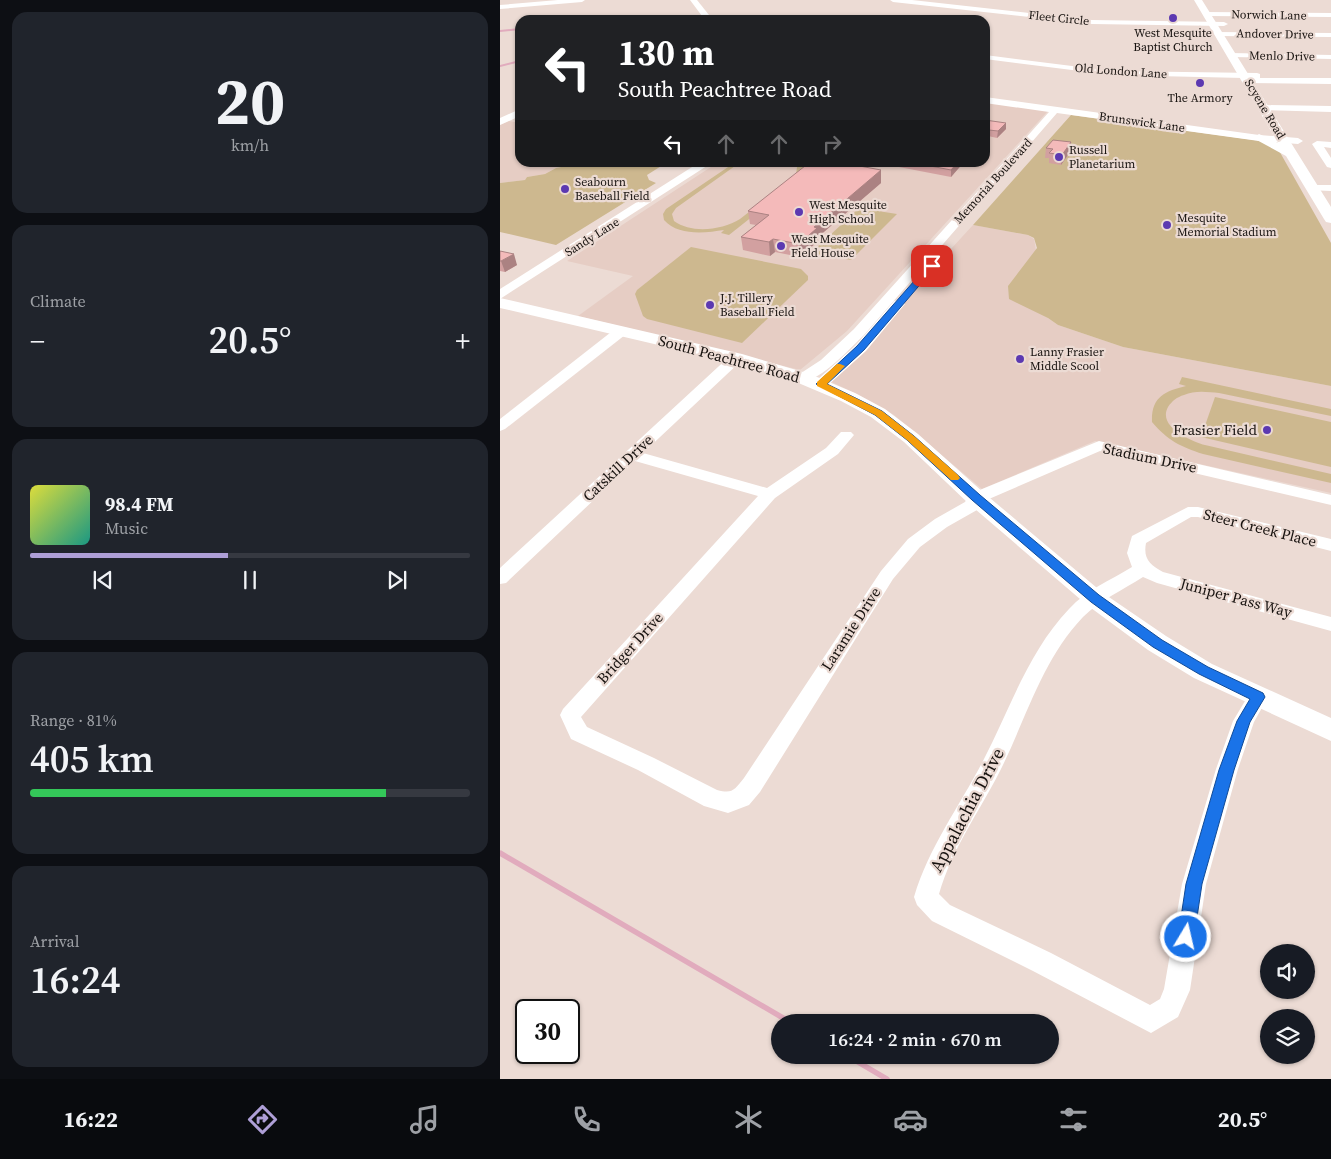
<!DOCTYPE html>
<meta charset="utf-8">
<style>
body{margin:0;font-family:"Source Serif 4",serif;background:#20242c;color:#f1f3f6;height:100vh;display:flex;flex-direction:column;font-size:19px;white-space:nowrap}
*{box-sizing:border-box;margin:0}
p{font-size:16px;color:#9ea1a6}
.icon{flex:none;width:28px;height:28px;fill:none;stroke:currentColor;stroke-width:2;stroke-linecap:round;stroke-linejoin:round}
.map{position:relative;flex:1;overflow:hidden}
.sheet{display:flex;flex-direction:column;gap:12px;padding:12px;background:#0d0f14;width:500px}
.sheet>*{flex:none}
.top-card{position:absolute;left:15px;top:15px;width:475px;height:152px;border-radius:15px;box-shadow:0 1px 4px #0004;background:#202124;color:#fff;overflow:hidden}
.buttons{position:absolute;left:760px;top:944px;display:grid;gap:10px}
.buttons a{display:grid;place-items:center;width:55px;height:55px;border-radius:50%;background:#171b24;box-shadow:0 1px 4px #0004;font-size:25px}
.speed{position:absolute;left:15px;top:999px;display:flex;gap:10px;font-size:25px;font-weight:700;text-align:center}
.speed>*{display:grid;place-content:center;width:65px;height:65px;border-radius:50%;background:#171b24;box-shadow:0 1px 4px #0004;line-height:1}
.speed .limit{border:2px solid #111;border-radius:8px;background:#fff;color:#111}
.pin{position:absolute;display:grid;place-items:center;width:42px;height:42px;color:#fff;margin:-21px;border-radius:10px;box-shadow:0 2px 8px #0006}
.me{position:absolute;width:55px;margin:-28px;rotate:9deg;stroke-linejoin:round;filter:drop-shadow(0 0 4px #0008)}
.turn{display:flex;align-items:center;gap:18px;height:105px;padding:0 20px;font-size:22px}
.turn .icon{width:65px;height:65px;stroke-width:2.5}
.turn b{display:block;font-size:35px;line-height:42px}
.lanes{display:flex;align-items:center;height:48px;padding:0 20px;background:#0003;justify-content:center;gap:25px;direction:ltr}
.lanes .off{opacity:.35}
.big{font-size:38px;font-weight:600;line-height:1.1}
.sheet .tile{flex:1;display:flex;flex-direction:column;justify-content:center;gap:8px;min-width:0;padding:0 18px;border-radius:15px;background:#20242c}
.sheet .dial{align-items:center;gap:0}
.dial b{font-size:65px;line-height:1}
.song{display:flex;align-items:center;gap:15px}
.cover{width:60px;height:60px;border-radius:8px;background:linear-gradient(135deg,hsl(60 70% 55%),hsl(170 70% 35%))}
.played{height:5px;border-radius:2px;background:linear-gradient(90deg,#ae9fd7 45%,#363941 45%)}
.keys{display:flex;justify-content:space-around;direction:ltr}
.heat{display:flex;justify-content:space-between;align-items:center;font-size:28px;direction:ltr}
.charge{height:8px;border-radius:4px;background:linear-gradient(90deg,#34c759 81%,#363941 0)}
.trip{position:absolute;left:271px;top:1014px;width:288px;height:50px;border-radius:25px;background:#171b24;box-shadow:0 1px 4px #0004;font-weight:600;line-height:50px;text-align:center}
.tabs{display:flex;height:80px;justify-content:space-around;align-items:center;background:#090b0e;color:#9ea1a6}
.tabs .icon{width:35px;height:35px}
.tabs .selected{color:#ae9fd7}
.tabs b{font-size:22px;color:#f1f3f6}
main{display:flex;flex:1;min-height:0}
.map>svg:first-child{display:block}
.built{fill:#e6cdc4}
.green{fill:#cdb88f}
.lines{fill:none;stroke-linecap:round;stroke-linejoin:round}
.stream-far1{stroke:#e1abbd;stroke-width:2}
.stream{stroke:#e1abbd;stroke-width:5.5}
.minor{fill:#fff;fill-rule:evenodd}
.major{fill:#fff;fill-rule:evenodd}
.wall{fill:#d2a0a0}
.shaded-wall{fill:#ab8282}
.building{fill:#f4baba;stroke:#ab8282}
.route{fill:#1a73e8;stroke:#114b97}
.slow{fill:#f59e0b}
.poi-dot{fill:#5c39b1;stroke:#ecdbd4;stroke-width:2}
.labels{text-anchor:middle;stroke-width:4.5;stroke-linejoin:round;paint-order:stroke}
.far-street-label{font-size:12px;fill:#17120f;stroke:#ecdbd4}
.far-poi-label{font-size:12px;fill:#17120f;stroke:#ecdbd4;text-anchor:start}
.street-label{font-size:15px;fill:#17120f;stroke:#ecdbd4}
.poi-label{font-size:15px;fill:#17120f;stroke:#ecdbd4;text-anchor:end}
.near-street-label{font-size:18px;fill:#17120f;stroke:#ecdbd4}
</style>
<main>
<section class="sheet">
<div class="tile dial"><b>20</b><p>km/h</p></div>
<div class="tile"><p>Climate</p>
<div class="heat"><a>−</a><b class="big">20.5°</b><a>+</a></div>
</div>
<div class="tile">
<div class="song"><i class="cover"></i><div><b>98.4 FM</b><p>Music</p></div></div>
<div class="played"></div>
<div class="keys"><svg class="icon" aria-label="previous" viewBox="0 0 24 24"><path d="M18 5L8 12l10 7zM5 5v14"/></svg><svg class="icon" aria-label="pause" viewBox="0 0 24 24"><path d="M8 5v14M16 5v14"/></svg><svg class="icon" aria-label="next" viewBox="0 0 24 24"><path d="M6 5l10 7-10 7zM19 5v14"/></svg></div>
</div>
<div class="tile"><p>Range · 81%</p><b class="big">405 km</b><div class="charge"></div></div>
<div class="tile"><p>Arrival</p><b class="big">16:24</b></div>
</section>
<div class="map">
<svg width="831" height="1079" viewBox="0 0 831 1079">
<rect width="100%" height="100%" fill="#ecdbd4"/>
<g class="built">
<path d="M 485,102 L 548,111 L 347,331 L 300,370 L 78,316 L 133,276 L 67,261 L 217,163 L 485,162 Z"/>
<path d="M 9,121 L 20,123 L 20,162 L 81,163 L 56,168 L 45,174 L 27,177 L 25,180 L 0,183 L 0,125 Z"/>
<path d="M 473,225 L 528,235 L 534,239 L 548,318 L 558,325 L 623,347 L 831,386 L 831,493 L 595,441 L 482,489 L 394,415 L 359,395 L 327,380 L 338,372 Z"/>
</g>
<g class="green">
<path d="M 571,115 L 761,141 L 777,147 L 831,243 L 831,386 L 623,347 L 558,325 L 548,318 L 509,299 L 508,286 L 537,248 L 534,238 L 528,235 L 473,225 Z"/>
<path d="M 81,163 L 166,163 L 147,175 L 149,180 L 156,183 L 56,245 L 0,232 L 0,183 L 25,180 L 27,177 L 45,174 L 56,168 Z"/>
<path d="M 234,163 L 244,163 L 235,166 L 176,208 L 172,214 L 174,221 C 192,234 222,230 240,219 L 296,175 L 297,167 L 290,163 L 301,163 L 306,169 L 302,177 L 229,235 L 221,233 L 224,230 C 205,233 178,236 164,220 L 163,214 L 166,209 Z"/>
<path d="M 359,208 L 397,214 L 351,260 L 311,253 Z"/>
<path d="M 191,247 L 301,269 L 308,276 L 308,280 L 242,343 L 147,319 L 143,316 L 135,294 L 137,290 Z"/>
<path d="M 682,377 L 831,409 L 831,416 L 719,393 C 708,392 695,390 684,395 C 677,397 672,401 668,407 C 657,427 692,441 705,445 L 831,474 L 831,483 L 703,454 C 681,447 667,440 652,422 C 651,397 665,391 686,386 L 679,384 Z"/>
<path d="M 715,397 L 831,422 L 831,467 L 701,437 Z"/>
</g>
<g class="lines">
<g class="stream-far1">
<path d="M 0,31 L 20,29"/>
<path d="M 0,66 L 20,61"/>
</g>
<g class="stream">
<path d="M 0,853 L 290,1022"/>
<path d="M 346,1055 L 387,1079"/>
</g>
<g class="minor">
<path d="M 58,0 L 85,0 L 82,2 L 0,9 L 0,5 Z"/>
<path d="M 190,0 L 197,0 L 213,20 L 205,20 Z"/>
<path d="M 390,0 L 412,0 L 592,20 L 724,22 L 728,24 L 724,26 L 592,24 L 393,2 Z"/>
<path d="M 704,12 L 831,13 L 831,17 L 707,16 L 703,14 Z"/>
<path d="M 716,32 L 831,33 L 831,37 L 719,36 L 715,34 Z"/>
<path d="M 729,53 L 831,55 L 831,59 L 732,57 L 729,57 Z"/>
<path d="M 485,55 L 612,71 L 757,73 L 760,74 L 760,78 L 831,78 L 831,84 L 747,83 L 744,82 L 744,78 L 612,75 L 485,59 Z"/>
<path d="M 485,97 L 759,135 L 798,138 L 803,141 L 798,144 L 759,141 L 557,113 L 364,335 C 351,347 317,386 298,381 L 296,378 L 298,375 L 321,360 L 354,329 L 549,112 L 485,103 Z"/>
<path d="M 763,105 L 831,106 L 831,112 L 760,110 L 759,108 Z"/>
<path d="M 20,109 L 20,116 L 0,125 L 0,118 Z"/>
<path d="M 817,141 L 831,142 L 831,148 L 824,147 L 831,158 L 831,168 L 827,167 L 812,144 Z"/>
<path d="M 200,162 L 213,162 L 0,299 L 0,289 Z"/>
<path d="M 812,185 L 831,185 L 831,191 L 808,190 L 807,188 Z"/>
<path d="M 399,300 L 405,304 L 366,351 L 326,387 L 316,387 L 314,384 L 316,381 L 356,345 L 394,301 Z"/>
<path d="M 120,328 L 125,329 L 127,332 L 125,335 L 5,429 L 0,431 L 0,419 L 115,329 Z"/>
<path d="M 236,354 L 243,358 L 241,361 L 143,453 L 267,488 L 326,448 L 341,432 L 351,432 L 354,435 L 338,454 L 275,498 L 81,717 L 87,727 L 154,758 L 217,790 C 233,794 234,790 244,778 L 381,571 L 408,539 L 435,519 L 465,502 L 470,494 L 599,441 L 831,495 L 831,505 L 600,451 L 482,502 L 477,510 L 447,527 L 420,547 L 393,579 L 260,792 L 249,805 L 228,813 L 204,806 L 138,770 L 71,739 L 60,715 L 63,709 L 258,496 L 135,461 L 6,583 L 0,584 L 0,568 L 231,355 Z"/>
<path d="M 688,507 L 698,507 L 831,539 L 831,551 L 698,517 L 691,517 L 646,543 C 643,559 650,565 663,572 L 831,617 L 831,631 L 657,583 L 643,577 C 623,590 600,600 583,617 C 542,660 526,719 500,771 C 479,812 452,849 439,894 L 450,905 L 551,953 L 650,1005 L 660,999 L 664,989 L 682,884 L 716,769 L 733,721 L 751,691 L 758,689 L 765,691 L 768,697 L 754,722 L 738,769 L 706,884 L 690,990 L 678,1017 L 651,1033 L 533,971 L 432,921 L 417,905 L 414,897 C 429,847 459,807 483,761 C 510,709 528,652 569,609 C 586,590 611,580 632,567 L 627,553 L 632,536 Z"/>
</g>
<g class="major">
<path d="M 694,0 L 702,0 L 831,207 L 831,223 L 826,222 L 824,219 L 786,156 L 753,138 L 759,134 L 778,143 Z"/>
<path d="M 0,298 L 242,354 L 310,374 L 355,393 L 385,409 L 418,434 L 484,493 L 603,593 L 666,636 L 712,664 L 831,718 L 831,741 L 694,678 L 648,650 L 587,605 L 468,503 L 404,442 L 371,417 L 341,401 L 296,382 L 231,362 L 0,308 Z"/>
</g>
</g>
<g class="wall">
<path d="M 485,120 L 506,129 L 497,138 L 488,136 L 485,140 Z"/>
<path d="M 571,142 L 570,152 L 561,165 L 549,163 L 549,158 L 545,158 L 546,148 Z"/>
<path d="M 373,162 L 464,162 L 451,177 Z"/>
<path d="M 381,170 L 381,183 L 318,237 L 318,241 L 300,257 L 275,252 L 270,256 L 243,250 L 241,237 L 256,225 L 250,224 L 248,211 Z"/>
<path d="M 0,251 L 17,265 L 5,272 L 0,271 Z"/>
</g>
<g class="shaded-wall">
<path d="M 506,123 L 506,129 L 497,138 L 498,131 Z"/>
<path d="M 489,130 L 488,136 L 485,140 L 485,134 Z"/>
<path d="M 571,142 L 570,152 L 561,165 L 562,155 Z"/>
<path d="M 458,162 L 464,162 L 451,177 L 451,170 Z"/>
<path d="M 381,170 L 381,183 L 318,237 L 318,241 L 300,257 L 299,244 L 314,227 Z"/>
<path d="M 273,239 L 275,252 L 270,256 L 269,242 Z"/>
<path d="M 14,254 L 17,265 L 5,272 L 1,261 Z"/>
</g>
<g class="building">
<path d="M 485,120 L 506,123 L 498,131 L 489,130 L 485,134 Z"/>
<path d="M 553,140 L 571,142 L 562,155 L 549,153 L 553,149 L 546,148 Z"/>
<path d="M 310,162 L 338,162 L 381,170 L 314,227 L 317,228 L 299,244 L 273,239 L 269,242 L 241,237 L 269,215 L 248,211 Z"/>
<path d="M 410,162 L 458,162 L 451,170 Z"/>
<path d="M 0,251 L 14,254 L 1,261 L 0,261 Z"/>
</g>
<path class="route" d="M 429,264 L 436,266 L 364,350 L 327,384 L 382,411 L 414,436 L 480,495 L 599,595 L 662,640 L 708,667 L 763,693 L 765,697 L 750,722 L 734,770 L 702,884 L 694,937 L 692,943 L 686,945 L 680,943 L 678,937 L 686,884 L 719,770 L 737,721 L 750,699 L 699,674 L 653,647 L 591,602 L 472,500 L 407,440 L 375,415 L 316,384 L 357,346 Z"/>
<path class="slow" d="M 337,364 L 340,364 L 345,366 L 327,384 L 382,411 L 414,436 L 458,475 L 460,478 L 458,480 L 451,480 L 407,440 L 375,415 L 317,386 L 317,382 Z"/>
<g class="poi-dot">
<circle cx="673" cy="18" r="5"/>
<circle cx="700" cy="83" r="5"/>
<circle cx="559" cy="157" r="5"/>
<circle cx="65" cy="189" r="5"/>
<circle cx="299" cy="212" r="5"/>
<circle cx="667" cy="225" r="5"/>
<circle cx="281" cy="246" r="5"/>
<circle cx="210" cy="305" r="5"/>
<circle cx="520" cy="359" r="5"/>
<circle cx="767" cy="430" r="5"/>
</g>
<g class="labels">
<g class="far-street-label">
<text transform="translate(769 15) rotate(1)" y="4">Norwich Lane</text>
<text transform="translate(559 18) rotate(6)" y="4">Fleet Circle</text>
<text transform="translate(775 34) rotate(1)" y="4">Andover Drive</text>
<text transform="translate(782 56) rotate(1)" y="4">Menlo Drive</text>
<text transform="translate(621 71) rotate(4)" y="4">Old London Lane</text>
<text transform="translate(765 109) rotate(59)" y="4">Scyene Road</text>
<text transform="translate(642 122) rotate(8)" y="4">Brunswick Lane</text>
<text transform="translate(493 181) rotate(-48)" y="4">Memorial Boulevard</text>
<text transform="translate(92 237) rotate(-32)" y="4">Sandy Lane</text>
</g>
<g class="far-poi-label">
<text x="673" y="37" text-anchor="middle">West Mesquite<tspan x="673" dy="14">Baptist Church</tspan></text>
<text x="700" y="102" text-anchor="middle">The Armory</text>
<text x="569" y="154">Russell<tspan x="569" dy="14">Planetarium</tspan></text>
<text x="75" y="186">Seabourn<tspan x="75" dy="14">Baseball Field</tspan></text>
<text x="309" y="209">West Mesquite<tspan x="309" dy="14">High School</tspan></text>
<text x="677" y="222">Mesquite<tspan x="677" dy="14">Memorial Stadium</tspan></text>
<text x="291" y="243">West Mesquite<tspan x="291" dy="14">Field House</tspan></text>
<text x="220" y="302">J.J. Tillery<tspan x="220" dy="14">Baseball Field</tspan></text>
<text x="530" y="356">Lanny Frasier<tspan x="530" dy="14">Middle Scool</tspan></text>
</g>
<g class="street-label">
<text transform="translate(229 359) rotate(15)" y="5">South Peachtree Road</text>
<text transform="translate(650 458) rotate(12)" y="5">Stadium Drive</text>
<text transform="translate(118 468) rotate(-43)" y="5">Catskill Drive</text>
<text transform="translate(760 528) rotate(14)" y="5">Steer Creek Place</text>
<text transform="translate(736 598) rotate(15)" y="5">Juniper Pass Way</text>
<text transform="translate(351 629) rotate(-57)" y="5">Laramie Drive</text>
<text transform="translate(130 648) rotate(-48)" y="5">Bridger Drive</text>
</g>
<g class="poi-label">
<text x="757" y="435">Frasier Field</text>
</g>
<g class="near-street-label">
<text transform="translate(467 810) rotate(-62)" y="6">Appalachia Drive</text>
</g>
</g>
</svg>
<div class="buttons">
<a><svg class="icon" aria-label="sound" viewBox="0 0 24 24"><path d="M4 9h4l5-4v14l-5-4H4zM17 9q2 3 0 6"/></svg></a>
<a><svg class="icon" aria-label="layers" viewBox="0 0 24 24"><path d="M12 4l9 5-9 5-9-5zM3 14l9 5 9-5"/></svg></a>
</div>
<div class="speed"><div class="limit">30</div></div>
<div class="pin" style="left:432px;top:266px;background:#d93025"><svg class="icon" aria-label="arrive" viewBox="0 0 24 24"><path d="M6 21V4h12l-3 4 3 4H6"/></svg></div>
<svg class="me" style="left:686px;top:937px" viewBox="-20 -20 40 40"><circle r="17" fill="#1a73e8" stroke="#fff" stroke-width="3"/><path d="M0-11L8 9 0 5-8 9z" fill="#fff"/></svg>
<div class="trip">16:24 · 2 min · 670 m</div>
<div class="top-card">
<div class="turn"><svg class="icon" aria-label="left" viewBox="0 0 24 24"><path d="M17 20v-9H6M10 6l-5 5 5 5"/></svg><div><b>130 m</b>South Peachtree Road</div></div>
<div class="lanes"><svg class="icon" aria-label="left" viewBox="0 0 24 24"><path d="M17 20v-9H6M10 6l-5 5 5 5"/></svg><svg class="icon off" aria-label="ahead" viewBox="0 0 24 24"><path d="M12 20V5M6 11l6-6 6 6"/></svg><svg class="icon off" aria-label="ahead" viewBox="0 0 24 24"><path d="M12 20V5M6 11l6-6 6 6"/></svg><svg class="icon off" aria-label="right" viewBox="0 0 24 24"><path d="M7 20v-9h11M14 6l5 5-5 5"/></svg></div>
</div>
</div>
</main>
<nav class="tabs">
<b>16:22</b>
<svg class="icon selected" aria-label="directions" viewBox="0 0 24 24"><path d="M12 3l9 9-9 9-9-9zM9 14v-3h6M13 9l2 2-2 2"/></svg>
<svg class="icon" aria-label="music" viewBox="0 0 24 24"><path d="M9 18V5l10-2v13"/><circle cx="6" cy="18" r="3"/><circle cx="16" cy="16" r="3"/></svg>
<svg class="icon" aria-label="phone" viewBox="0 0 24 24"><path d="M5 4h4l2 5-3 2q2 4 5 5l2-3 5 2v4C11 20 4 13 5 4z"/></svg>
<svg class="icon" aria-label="climate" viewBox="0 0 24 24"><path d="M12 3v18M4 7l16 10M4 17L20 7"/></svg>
<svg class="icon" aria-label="car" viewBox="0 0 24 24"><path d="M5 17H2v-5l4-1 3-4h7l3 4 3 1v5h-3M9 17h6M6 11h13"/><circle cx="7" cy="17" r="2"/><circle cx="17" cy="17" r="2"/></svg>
<svg class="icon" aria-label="filters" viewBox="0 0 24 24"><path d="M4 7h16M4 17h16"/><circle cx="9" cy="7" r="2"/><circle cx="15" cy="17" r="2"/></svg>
<b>20.5°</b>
</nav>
